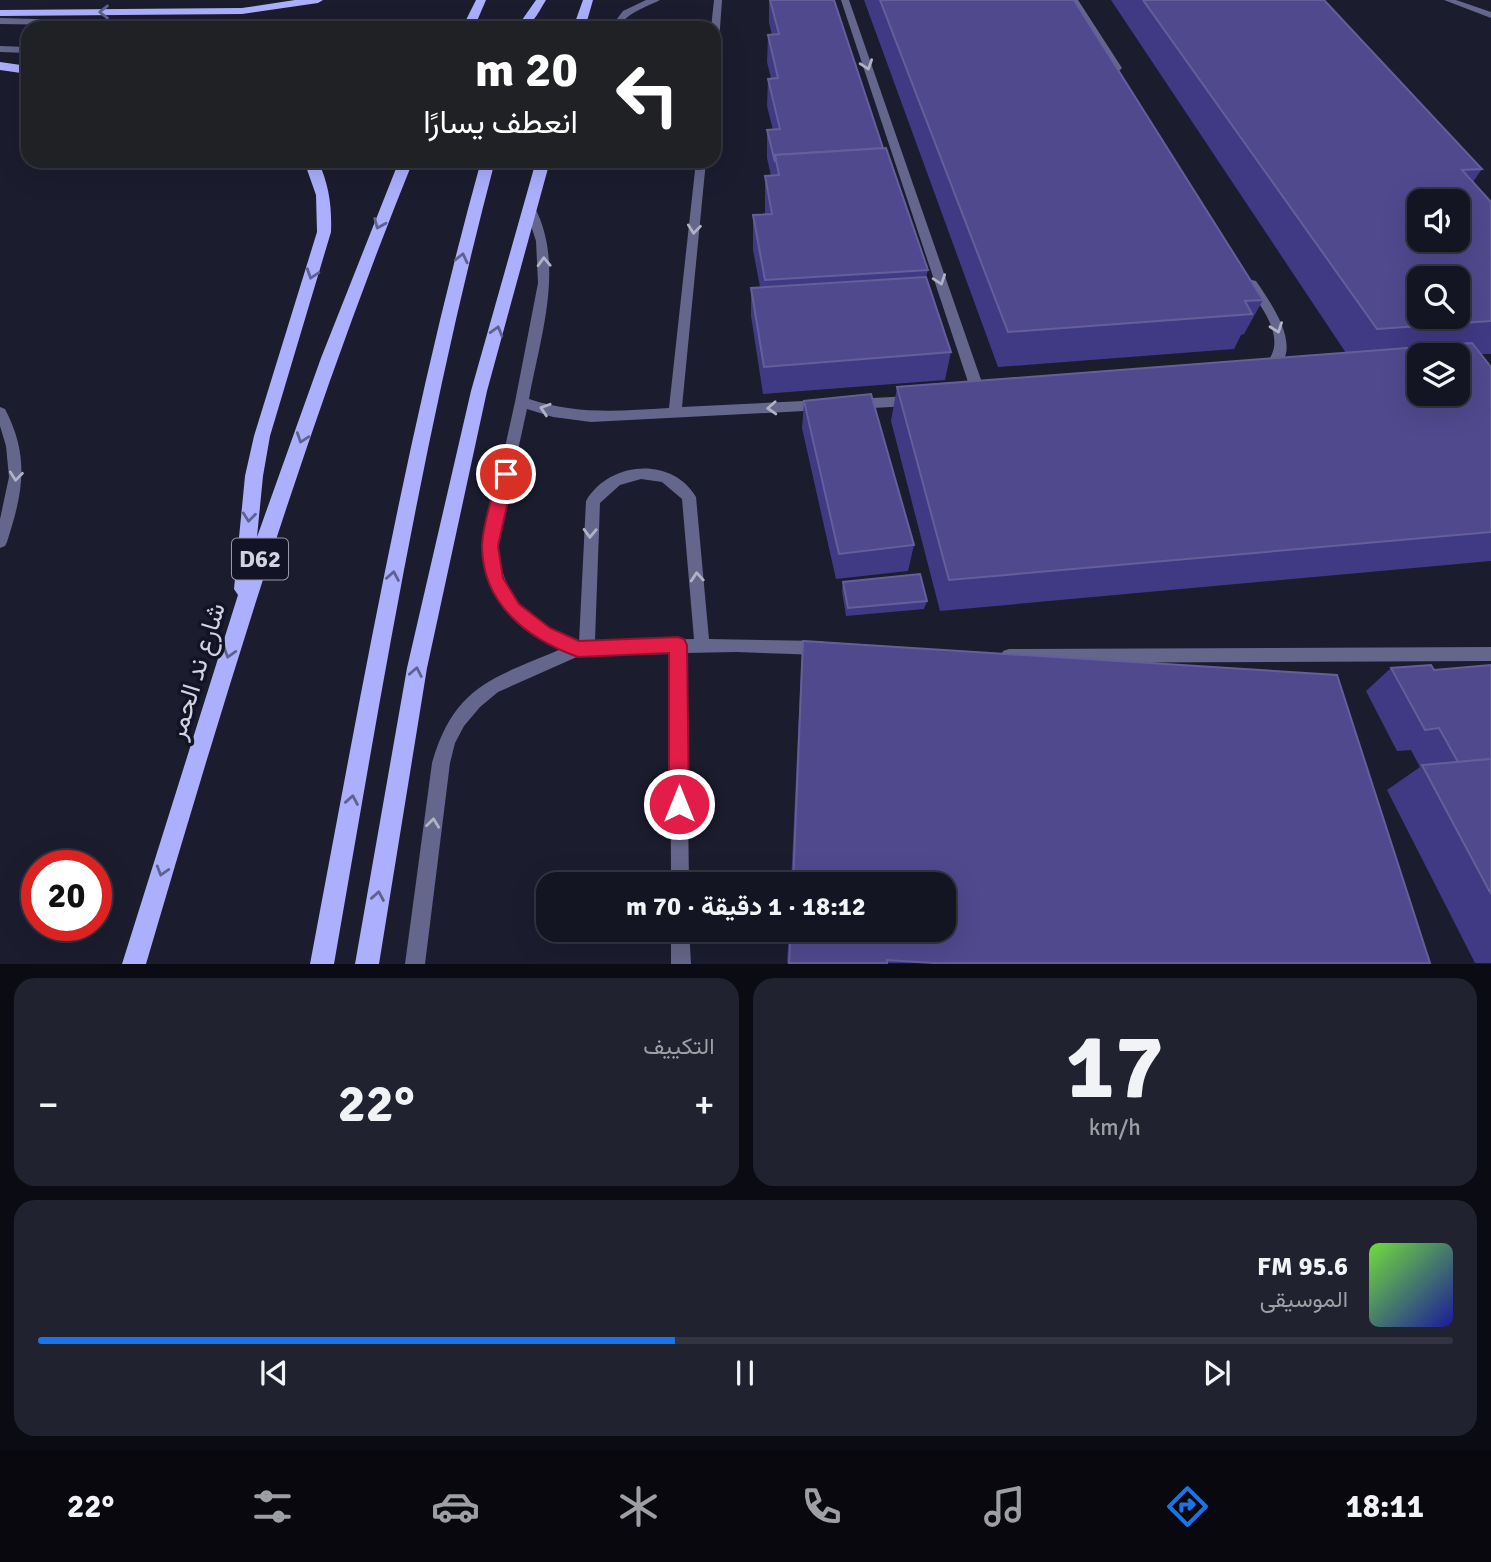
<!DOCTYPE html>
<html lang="ar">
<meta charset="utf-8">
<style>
body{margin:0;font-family:Signika,Vazirmatn,sans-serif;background:#21222f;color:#f1f3f6;direction:rtl;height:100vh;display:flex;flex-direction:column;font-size:26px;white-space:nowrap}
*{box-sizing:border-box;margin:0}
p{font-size:23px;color:#9d9fa5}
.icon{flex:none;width:38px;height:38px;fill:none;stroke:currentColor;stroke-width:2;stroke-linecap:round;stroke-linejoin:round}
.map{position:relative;height:964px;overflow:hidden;direction:ltr}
.drawer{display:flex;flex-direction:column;gap:14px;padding:14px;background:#0b0c13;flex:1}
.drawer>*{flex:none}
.hud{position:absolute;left:21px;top:21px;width:700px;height:147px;border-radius:21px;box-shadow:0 7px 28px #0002,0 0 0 2px #333440;direction:rtl;background:#202124;color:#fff;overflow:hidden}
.buttons{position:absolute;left:1407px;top:189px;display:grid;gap:14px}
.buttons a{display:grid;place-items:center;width:63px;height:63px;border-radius:14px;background:#141522;box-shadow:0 7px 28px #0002,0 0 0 2px #333440;font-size:35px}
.speed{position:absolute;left:21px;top:850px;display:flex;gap:14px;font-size:35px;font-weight:700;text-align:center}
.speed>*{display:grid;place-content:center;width:91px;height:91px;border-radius:50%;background:#141522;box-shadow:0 7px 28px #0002,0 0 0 2px #333440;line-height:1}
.speed .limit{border:10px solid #d22;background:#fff;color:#111}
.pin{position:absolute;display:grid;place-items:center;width:60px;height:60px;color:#fff;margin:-30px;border:4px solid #fff;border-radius:50%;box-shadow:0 2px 7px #0007}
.me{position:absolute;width:77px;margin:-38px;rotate:0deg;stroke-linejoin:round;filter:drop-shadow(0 0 5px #0008)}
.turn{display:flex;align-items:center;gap:24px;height:147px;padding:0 28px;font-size:32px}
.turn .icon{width:91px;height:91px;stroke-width:2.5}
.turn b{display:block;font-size:49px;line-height:60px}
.big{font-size:52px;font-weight:700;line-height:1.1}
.drawer .tile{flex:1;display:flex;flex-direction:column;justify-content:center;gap:10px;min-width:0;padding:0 24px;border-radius:21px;background:#21222f}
.drawer .dial{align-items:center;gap:0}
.dial b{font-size:91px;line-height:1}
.song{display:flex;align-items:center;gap:21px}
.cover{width:84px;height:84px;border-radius:10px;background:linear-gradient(135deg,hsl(100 70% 55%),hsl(240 70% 35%))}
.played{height:7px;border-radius:4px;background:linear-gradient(90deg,#1a73e8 45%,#333440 45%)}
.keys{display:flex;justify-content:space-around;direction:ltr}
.heat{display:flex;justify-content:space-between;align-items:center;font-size:38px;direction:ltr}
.drawer .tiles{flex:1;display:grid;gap:14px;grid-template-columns:1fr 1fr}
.tile:last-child{grid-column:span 2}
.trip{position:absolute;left:536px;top:872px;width:420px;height:70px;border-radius:21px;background:#141522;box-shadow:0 7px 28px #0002,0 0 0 2px #333440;font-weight:700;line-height:70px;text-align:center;direction:rtl}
.menu{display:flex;height:112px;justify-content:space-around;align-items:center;background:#08080e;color:#9d9fa5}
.menu .icon{width:49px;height:49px}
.menu .selected{color:#1a73e8}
.menu b{font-size:32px;color:#f1f3f6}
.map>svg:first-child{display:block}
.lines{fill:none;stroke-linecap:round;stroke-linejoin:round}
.service{fill:#64668b;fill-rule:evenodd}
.minor{fill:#64668b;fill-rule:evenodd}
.tertiary{fill:#64668b;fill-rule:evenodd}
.primary{fill:#acaffd;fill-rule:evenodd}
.wall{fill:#403984}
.building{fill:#50498e;stroke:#645f9b;stroke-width:2;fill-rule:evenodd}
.oneway{stroke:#5f6190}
.oneway2{stroke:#b1b2c6}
.route{fill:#e11d48;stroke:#92132f;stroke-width:2}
.labels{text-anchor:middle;stroke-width:7;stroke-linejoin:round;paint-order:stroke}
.shield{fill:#121324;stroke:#9899a8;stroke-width:2}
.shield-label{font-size:24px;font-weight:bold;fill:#d2d3e0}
.street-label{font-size:26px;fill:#d2d3e0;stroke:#121324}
</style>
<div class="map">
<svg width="1491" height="964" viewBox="0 0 1491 964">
<rect width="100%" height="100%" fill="#1b1c2e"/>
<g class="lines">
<g class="service">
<path d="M 646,0 L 660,0 C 645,8 629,11 618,28 L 610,28 L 623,11 Z"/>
<path d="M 714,0 L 722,0 L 719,42 L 714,45 L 714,28 L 711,28 Z"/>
<path d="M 841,0 L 849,0 L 987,397 L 985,400 L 975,400 L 973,397 Z"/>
<path d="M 1070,0 L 1078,0 L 1122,68 L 1120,70 L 1114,70 Z"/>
<path d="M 696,161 L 706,161 L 682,407 L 823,400 L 830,405 L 823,410 L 591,422 L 553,417 L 527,409 L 497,546 C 505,602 529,620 579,642 L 586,501 C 609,461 672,456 696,497 L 709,639 L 821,641 L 827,643 L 829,648 L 827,653 L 821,655 L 736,652 L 686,653 L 689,884 L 671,884 L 670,654 L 579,656 L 498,692 L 480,707 L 464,726 L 455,743 L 450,763 L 425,964 L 405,964 L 432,763 C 454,685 494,678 561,649 L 523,627 L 501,604 L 491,585 L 483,546 L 515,402 L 538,283 L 536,241 L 526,210 L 531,207 L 535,208 C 565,266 540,338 529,399 C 579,415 618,411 669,408 ZM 641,479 L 662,482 L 682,499 L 694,639 L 595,641 L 600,503 L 620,485 Z"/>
<path d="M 1252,280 L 1256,281 C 1273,306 1311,358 1264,376 L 1258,371 C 1262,365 1269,361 1272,354 C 1282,330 1258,303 1246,284 Z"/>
<path d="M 910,396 L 917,401 L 910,406 L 854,409 L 847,404 L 854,399 Z"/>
<path d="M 1491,647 L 1491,661 L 1009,663 L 1003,661 L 1001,656 L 1003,651 L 1009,649 Z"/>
<path d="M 671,929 L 689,929 L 691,964 L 671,964 Z"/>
</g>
<g class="minor">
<path d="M 1444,0 L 1456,0 L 1491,12 L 1491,18 Z"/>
<path d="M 0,407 L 5,409 C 30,457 23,492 7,542 L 5,546 L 0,548 L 0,519 L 9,477 L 6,446 L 0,426 Z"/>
</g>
<g class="tertiary">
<path d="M 0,18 L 243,25 L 247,28 L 0,24 Z"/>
<path d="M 0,46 L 28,47 L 28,53 L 0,52 Z"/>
</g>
<g class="primary">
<path d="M 295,0 L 323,0 L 318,3 L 242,14 L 0,16 L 0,10 L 242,8 Z"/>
<path d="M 476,0 L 486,0 L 474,28 L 462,28 Z"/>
<path d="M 536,0 L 546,0 C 536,16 533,28 512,28 L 522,20 Z"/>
<path d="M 583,0 L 593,0 L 585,28 L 573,28 Z"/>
<path d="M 0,62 L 28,66 L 28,74 L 0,70 Z"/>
<path d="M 304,161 L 318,161 C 329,184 332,207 331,232 L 270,436 L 263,476 L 257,537 L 321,358 L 399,161 L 413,161 C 307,423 226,692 146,964 L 122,964 L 238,595 L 234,589 L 245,476 L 254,436 L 317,232 L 316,195 Z"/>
<path d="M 481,161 L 495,161 C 425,425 381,694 334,964 L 310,964 C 361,694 408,425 481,161 Z"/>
<path d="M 536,161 L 550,161 L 487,391 L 427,668 L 379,964 L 355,964 L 407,668 L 471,391 Z"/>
</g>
</g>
<g class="wall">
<path d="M 769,0 L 834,0 L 883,148 L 928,270 L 926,277 L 951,352 L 945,380 L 763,394 L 751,316 L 751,288 L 760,287 L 753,250 L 753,215 L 765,215 L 765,176 L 771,176 L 767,158 L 767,130 L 773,130 L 767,106 L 768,79 L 771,78 L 767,62 L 768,35 L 772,35 L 769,23 Z"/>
<path d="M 864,0 L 1074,0 L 1263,300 L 1244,334 L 1241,335 L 1234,349 L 998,367 Z"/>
<path d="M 1111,0 L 1324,0 L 1482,169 L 1473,182 L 1491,202 L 1491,354 L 1481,354 L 1491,367 L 1491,561 L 940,611 L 891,421 L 897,387 L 1346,353 Z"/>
<path d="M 804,401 L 914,545 L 908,571 L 836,579 L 802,428 Z"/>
<path d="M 843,582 L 927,601 L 924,609 L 846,616 L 842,591 Z"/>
<path d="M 803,641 L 1430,963 L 787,963 L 789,929 L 943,929 L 943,884 L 791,884 L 801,670 Z"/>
<path d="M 1491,665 L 1491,963 L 1475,963 L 1387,790 L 1420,767 L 1411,750 L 1397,751 L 1366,691 L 1391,668 L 1434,670 Z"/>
</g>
<g class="building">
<path d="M 770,0 L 834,0 L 883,148 L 775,155 L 775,162 L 767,130 L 780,129 L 768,79 L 778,78 L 768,35 L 779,34 Z"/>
<path d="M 880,0 L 1074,0 L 1263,300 L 1245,301 L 1252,314 L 1008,332 Z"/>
<path d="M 1143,0 L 1324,0 L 1482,169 L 1462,170 L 1491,202 L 1491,321 L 1377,329 ZM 1419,201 L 1458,201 L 1458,240 L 1419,240 ZM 1419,278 L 1458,278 L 1458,317 L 1419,317 Z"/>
<path d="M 886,148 L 928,270 L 765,280 L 753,215 L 772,214 L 765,176 L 779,175 L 775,155 Z"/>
<path d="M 926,277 L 951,352 L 764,367 L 751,288 Z"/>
<path d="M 1472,343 L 1491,367 L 1491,532 L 949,580 L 897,387 ZM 1419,355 L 1458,355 L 1458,394 L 1419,394 Z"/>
<path d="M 871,394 L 914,545 L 839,554 L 804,401 Z"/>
<path d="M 920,574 L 927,601 L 848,608 L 843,582 Z"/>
<path d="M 803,641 L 1337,675 L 1430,963 L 933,963 L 887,960 L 887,963 L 789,963 L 791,929 L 943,929 L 943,884 L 793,884 Z"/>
<path d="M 1431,665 L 1434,670 L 1491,665 L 1491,759 L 1458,762 L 1439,728 L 1425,730 L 1391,668 Z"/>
<path d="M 1491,759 L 1491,894 L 1422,765 Z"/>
</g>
<defs><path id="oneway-chevron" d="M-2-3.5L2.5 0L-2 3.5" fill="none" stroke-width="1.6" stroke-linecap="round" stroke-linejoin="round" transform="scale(1.75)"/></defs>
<g class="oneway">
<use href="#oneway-chevron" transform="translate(104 12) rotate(180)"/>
<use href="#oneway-chevron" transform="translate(379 224) rotate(113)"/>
<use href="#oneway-chevron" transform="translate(462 258) rotate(-77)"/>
<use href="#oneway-chevron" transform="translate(312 274) rotate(108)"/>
<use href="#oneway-chevron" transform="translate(497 331) rotate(-74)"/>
<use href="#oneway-chevron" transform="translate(302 438) rotate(109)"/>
<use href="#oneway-chevron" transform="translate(249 517) rotate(96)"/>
<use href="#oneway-chevron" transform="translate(393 576) rotate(-80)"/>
<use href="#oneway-chevron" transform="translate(229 653) rotate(107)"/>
<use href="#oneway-chevron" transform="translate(416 672) rotate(-79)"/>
<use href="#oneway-chevron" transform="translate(352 800) rotate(-80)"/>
<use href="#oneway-chevron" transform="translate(162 871) rotate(107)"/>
<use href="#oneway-chevron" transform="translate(378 896) rotate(-80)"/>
</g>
<g class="oneway2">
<use href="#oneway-chevron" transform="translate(867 65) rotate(71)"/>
<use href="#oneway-chevron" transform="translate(694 229) rotate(96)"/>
<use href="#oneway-chevron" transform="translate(544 262) rotate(-92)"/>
<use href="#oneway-chevron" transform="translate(940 280) rotate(71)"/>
<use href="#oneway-chevron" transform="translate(1277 328) rotate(70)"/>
<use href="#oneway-chevron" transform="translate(772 408) rotate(177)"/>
<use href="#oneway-chevron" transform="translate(545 409) rotate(-162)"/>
<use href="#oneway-chevron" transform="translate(16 476) rotate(96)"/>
<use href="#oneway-chevron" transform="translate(590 533) rotate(92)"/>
<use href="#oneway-chevron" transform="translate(697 577) rotate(-94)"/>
<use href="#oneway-chevron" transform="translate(433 823) rotate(-83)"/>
</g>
<path class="route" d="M 506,468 L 514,474 L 498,546 L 503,578 L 519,604 L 550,628 L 579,641 L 678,637 L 684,639 L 687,645 L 689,804 L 686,811 L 679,814 L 672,811 L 669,804 L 669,653 L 578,657 C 528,639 483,605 482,547 C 482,526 493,495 498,474 Z"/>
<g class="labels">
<rect class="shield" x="232" y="538.5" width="56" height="41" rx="5"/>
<g class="shield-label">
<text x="260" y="567">D62</text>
</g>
<g class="street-label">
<text transform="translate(196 671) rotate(-73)" y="9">شارع ند الحمر</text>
</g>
</g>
</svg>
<div class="buttons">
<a><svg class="icon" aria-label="sound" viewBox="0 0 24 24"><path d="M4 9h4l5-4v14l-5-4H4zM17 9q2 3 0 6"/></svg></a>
<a><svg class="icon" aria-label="search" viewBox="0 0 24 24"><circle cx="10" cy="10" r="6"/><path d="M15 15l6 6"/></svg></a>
<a><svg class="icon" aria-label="layers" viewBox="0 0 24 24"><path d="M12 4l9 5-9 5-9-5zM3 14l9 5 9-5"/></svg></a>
</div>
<div class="speed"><div class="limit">20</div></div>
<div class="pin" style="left:506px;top:474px;background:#d93025"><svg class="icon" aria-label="arrive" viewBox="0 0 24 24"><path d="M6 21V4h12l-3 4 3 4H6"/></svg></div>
<svg class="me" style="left:679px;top:804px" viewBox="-20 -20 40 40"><circle r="17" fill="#e11d48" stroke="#fff" stroke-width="3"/><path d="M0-11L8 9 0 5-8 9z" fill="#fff"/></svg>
<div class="trip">18:12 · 1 دقيقة · 70 m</div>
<div class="hud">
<div class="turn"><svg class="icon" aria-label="left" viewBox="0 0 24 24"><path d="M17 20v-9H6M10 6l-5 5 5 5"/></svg><div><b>20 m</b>انعطف يسارًا</div></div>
</div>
</div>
<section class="drawer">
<div class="tiles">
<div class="tile dial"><b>17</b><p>km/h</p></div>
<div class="tile"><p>التكييف</p>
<div class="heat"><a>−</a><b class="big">22°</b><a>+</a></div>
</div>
<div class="tile">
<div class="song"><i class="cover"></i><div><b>95.6 FM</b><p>الموسيقى</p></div></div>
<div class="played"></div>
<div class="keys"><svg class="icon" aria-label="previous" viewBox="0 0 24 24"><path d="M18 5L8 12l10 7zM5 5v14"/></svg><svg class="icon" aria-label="pause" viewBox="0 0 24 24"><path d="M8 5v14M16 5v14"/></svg><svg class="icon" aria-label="next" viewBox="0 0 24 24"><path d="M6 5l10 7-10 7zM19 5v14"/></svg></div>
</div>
</div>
</section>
<nav class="menu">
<b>18:11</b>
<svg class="icon selected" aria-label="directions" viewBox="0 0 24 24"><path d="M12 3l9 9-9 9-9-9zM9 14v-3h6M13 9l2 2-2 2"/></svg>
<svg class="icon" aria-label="music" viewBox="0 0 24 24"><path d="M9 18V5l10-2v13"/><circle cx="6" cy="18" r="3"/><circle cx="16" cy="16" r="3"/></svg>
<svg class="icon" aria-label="phone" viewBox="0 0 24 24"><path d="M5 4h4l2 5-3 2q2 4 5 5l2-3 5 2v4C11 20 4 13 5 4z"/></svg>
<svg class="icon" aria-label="climate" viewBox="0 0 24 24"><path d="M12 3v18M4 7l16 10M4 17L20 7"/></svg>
<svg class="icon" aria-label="car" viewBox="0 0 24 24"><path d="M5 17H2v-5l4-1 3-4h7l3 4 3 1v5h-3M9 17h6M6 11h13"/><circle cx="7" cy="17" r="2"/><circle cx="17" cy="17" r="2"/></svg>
<svg class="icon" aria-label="filters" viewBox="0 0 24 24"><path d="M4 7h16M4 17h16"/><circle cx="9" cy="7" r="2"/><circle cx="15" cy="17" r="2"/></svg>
<b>22°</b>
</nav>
